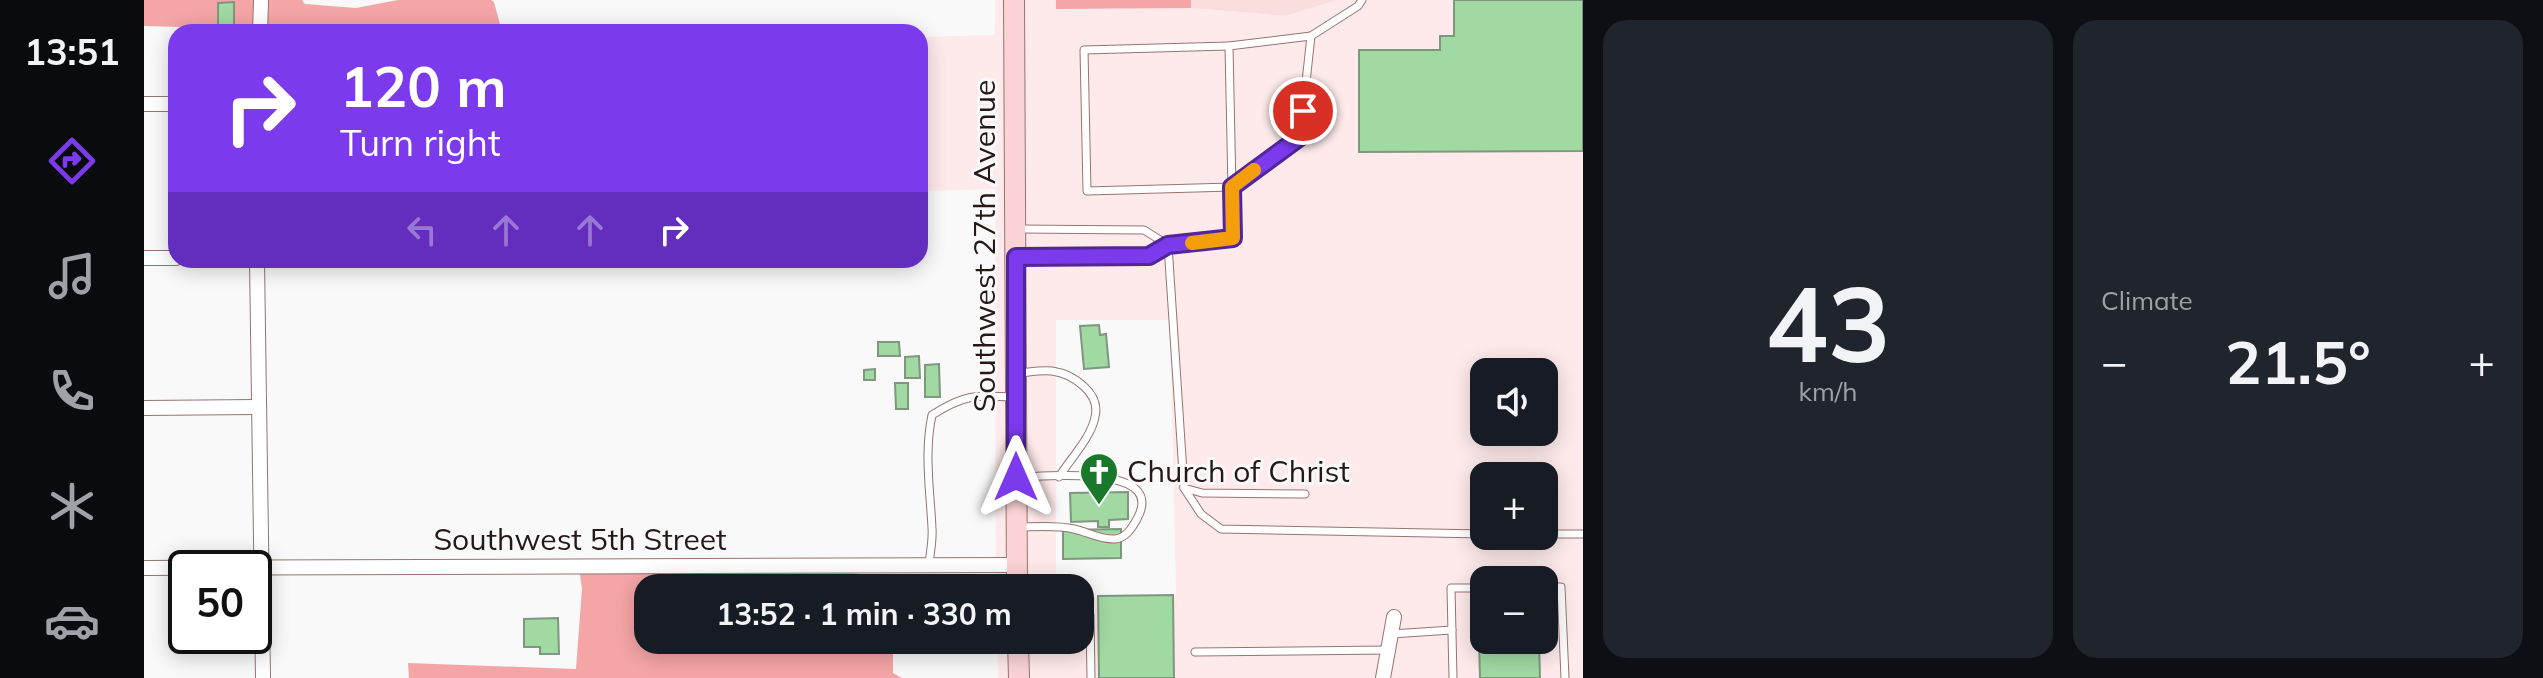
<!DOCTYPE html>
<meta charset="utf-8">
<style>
body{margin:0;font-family:Mulish,sans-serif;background:#20242c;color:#f1f3f6;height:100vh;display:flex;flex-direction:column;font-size:30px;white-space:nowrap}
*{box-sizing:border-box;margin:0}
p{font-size:26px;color:#9ea1a6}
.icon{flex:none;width:44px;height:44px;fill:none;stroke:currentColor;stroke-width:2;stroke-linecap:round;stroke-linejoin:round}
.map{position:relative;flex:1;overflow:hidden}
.drawer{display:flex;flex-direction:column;gap:20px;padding:20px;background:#0d0f14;width:960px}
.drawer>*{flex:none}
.top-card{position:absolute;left:24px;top:24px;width:760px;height:244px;border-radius:24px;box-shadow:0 4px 20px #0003;background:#7c3aed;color:#fff;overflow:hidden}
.buttons{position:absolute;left:1326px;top:358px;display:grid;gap:16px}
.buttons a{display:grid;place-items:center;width:88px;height:88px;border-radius:16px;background:#171b24;box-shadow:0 4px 20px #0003;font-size:40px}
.speed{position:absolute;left:24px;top:550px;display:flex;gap:16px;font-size:40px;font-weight:700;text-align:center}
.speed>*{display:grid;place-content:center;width:104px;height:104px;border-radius:50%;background:#171b24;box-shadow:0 4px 20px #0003;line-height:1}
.speed .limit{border:4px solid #111;border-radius:12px;background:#fff;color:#111}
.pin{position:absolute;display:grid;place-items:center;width:68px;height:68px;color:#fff;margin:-34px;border:4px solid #fff;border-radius:50%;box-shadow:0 2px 8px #0007}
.me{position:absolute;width:88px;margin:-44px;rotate:0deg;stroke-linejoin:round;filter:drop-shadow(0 0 6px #0008)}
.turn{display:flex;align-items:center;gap:28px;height:168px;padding:0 40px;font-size:36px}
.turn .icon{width:104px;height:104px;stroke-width:2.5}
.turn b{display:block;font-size:56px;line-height:68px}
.lanes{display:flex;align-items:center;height:76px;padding:0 40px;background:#0003;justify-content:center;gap:40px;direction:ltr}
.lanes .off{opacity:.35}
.big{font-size:60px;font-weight:700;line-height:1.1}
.drawer .card{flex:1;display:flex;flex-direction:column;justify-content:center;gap:12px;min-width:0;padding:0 28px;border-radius:24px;background:#20242c}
.drawer .dial{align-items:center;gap:0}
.dial b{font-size:104px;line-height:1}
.heat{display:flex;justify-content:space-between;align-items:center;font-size:44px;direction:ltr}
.drawer .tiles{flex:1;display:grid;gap:20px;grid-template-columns:repeat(2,1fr)}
.trip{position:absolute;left:490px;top:574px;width:460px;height:80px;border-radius:24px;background:#171b24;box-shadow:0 4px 20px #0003;font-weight:700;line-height:80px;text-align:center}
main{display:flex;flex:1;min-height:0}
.tab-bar{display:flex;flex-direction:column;width:144px;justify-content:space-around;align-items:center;background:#090b0e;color:#9ea1a6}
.tab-bar .icon{width:56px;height:56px}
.tab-bar .on{color:#7c3aed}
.tab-bar b{font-size:36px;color:#f1f3f6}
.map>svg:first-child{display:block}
.built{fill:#feeaea;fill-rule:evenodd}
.green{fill:#fadddd}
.forest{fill:#f5a5a5}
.building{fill:#a0d9a2;stroke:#7f967f;stroke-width:2}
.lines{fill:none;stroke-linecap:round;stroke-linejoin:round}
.service-casing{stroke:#967373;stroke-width:9}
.minor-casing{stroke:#967373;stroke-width:16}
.secondary-casing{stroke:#967373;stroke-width:22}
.service{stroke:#fff;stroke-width:7}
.minor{stroke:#fff;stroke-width:14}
.secondary{stroke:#fbd3d5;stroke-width:20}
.route-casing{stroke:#51269a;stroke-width:20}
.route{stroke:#7c3aed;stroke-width:14}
.slow{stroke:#f59e0b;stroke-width:14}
.labels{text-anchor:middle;stroke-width:6;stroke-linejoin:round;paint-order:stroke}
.street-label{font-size:30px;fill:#261818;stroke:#f9f9f9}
.poi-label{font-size:30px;fill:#261818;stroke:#f9f9f9;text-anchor:start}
</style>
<main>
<nav class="tab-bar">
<b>13:51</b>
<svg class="icon on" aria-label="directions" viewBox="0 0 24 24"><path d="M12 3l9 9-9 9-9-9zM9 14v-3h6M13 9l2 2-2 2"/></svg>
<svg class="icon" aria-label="music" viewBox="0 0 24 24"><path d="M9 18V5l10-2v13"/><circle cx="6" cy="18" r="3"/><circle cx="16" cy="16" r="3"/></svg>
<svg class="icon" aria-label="phone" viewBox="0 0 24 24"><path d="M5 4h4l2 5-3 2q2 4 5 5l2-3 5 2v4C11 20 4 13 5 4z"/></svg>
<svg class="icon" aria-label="climate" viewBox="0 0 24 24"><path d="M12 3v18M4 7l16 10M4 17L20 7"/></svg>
<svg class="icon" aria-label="car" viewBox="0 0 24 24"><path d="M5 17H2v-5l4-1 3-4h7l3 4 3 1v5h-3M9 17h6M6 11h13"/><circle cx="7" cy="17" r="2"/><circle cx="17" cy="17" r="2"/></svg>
</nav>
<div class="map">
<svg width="1439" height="678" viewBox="0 0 1439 678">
<rect width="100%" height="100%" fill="#f9f9f9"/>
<g class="built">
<path d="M 851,0 L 864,0 L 866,588 L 852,588 L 851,189 L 776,191 L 776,37 L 851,35 Z"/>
<path d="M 877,0 L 912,0 L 912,9 L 1047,8 L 1142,16 L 1193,0 L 1439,0 L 1439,678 L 882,678 L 881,640 L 936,640 L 936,598 L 1032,595 L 1026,320 L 912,320 L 912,588 L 879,588 ZM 1340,372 L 1400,372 L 1400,432 L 1340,432 ZM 1340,476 L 1400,476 L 1400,536 L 1340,536 ZM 1340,580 L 1400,580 L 1400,640 L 1340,640 Z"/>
<path d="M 853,640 L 868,640 L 869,678 L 854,678 Z"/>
</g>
<path class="green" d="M 1047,0 L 1193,0 L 1142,16 L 1047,8 Z"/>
<g class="forest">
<path d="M 0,0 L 111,0 L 110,29 L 0,26 Z"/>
<path d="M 124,0 L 158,0 L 161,4 L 212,8 L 254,0 L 347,0 L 350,2 L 358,32 L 133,32 L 133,29 L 123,29 Z"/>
<path d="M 912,0 L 1047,0 L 1047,8 L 912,9 Z"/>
<path d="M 435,568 L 676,568 L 749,579 L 749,588 L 504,588 L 504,640 L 749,640 L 749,673 L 758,678 L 265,678 L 264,663 L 432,669 L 438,589 Z"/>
</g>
<g class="building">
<path d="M 1310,0 L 1439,0 L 1439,151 L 1215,152 L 1215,50 L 1296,50 L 1296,36 L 1310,36 Z"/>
<path d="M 90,2 L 90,29 L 74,30 L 74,3 Z"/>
<path d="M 955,325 L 956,335 L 962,334 L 965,367 L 940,369 L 936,326 Z"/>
<path d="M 734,342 L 755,342 L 756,356 L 734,356 Z"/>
<path d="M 775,356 L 776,378 L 761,378 L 761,357 Z"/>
<path d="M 795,364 L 796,397 L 781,397 L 781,365 Z"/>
<path d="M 731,369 L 731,380 L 720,380 L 720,370 Z"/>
<path d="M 751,383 L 764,383 L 764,409 L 752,409 Z"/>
<path d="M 984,492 L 984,519 L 965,520 L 965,527 L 954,527 L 954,521 L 927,522 L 926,493 Z"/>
<path d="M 977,529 L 977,558 L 919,559 L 919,530 Z"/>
<path d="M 1029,595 L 1030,678 L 955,678 L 954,596 Z"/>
<path d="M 414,618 L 415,654 L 396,654 L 396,647 L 380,647 L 380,619 Z"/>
<path d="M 1335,641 L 1395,641 L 1396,678 L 1336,678 Z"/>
</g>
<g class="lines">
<defs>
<g id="service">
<path d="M 1085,46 L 940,50 L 943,191 L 1088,187 L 1156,137 L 1167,36"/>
<path d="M 875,229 L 1000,230 L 1024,245"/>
<path d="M 1024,245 L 1040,488 L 1057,514 L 1077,529 L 1340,534"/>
<path d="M 874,257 L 1005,256 L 1024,245 L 1089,238 L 1085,46 L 1167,36 L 1214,6 L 1218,0"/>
<path d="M 876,373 C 886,372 898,370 908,371 C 929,374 957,393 951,417 C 947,438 926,459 915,477"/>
<path d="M 874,477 C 901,477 1024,463 993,519 C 988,528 982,538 971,539 C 956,540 944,532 930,529 C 912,525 892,527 874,527"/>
<path d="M 1040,488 L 1058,493 L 1161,494"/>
<path d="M 1400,534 L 1439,534"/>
<path d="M 785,565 C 786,553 789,540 788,528 C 786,489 780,453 788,415 C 821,394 832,395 870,397"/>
<path d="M 1400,587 L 1417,587 L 1421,678"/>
<path d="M 946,615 L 947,678"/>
<path d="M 1247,634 L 1308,630"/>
<path d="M 1051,652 L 1244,650"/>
<path d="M 1309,678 L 1307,588 L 1340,588"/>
</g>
<g id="minor">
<path d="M 116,32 L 117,2"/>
<path d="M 0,104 L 32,104"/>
<path d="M 0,258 L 32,258"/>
<path d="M 113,260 L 119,678"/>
<path d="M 0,408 L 114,407"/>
<path d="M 0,568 L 872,565"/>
<path d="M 1239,678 L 1250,617"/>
</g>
<g id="secondary">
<path d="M 870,0 L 873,588"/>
<path d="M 874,640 L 875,678"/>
</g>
</defs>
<use href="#service" class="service-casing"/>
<use href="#minor" class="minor-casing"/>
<use href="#secondary" class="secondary-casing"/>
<use href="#service" class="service"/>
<use href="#minor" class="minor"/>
<use href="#secondary" class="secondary"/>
</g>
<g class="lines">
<defs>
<path id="route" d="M 872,477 L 872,257 L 1005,256 L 1024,245 L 1089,238 L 1088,187 L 1156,137 L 1159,111"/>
</defs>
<use href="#route" class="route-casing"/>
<use href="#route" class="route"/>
<path class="slow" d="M 1048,243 L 1089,238 L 1088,187 L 1110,170"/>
</g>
<defs>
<symbol id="church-pin" viewBox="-11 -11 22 30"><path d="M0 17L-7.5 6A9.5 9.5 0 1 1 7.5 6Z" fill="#197829" stroke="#f9f9f9"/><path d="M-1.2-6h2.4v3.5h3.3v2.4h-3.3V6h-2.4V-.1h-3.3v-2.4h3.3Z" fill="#fff"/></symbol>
</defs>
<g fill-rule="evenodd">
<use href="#church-pin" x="933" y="450" width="44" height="60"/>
</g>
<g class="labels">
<g class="street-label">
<text transform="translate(841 246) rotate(-90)" y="10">Southwest 27th Avenue</text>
<text x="436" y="550">Southwest 5th Street</text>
</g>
<g class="poi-label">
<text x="983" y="482">Church of Christ</text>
</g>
</g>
</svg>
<div class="buttons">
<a><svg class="icon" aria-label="sound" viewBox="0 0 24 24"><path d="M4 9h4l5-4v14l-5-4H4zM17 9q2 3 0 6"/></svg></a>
<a>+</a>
<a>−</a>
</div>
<div class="speed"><div class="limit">50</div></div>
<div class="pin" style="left:1159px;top:111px;background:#d93025"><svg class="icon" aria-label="arrive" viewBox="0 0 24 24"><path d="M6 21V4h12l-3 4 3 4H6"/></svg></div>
<svg class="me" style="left:872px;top:477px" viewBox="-20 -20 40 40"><path d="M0-17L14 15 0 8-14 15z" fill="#7c3aed" stroke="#fff" stroke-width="4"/></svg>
<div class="trip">13:52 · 1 min · 330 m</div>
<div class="top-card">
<div class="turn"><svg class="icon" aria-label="right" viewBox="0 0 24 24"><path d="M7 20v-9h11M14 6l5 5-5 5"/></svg><div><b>120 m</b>Turn right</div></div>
<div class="lanes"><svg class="icon off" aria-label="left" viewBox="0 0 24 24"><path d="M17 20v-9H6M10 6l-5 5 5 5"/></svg><svg class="icon off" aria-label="ahead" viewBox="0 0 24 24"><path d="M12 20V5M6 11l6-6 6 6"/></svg><svg class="icon off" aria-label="ahead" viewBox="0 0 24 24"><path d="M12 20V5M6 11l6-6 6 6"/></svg><svg class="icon" aria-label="right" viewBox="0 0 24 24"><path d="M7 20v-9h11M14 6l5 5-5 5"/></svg></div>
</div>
</div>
<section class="drawer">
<div class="tiles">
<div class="card dial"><b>43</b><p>km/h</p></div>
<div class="card"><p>Climate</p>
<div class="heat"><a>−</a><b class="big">21.5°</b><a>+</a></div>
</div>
</div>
</section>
</main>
